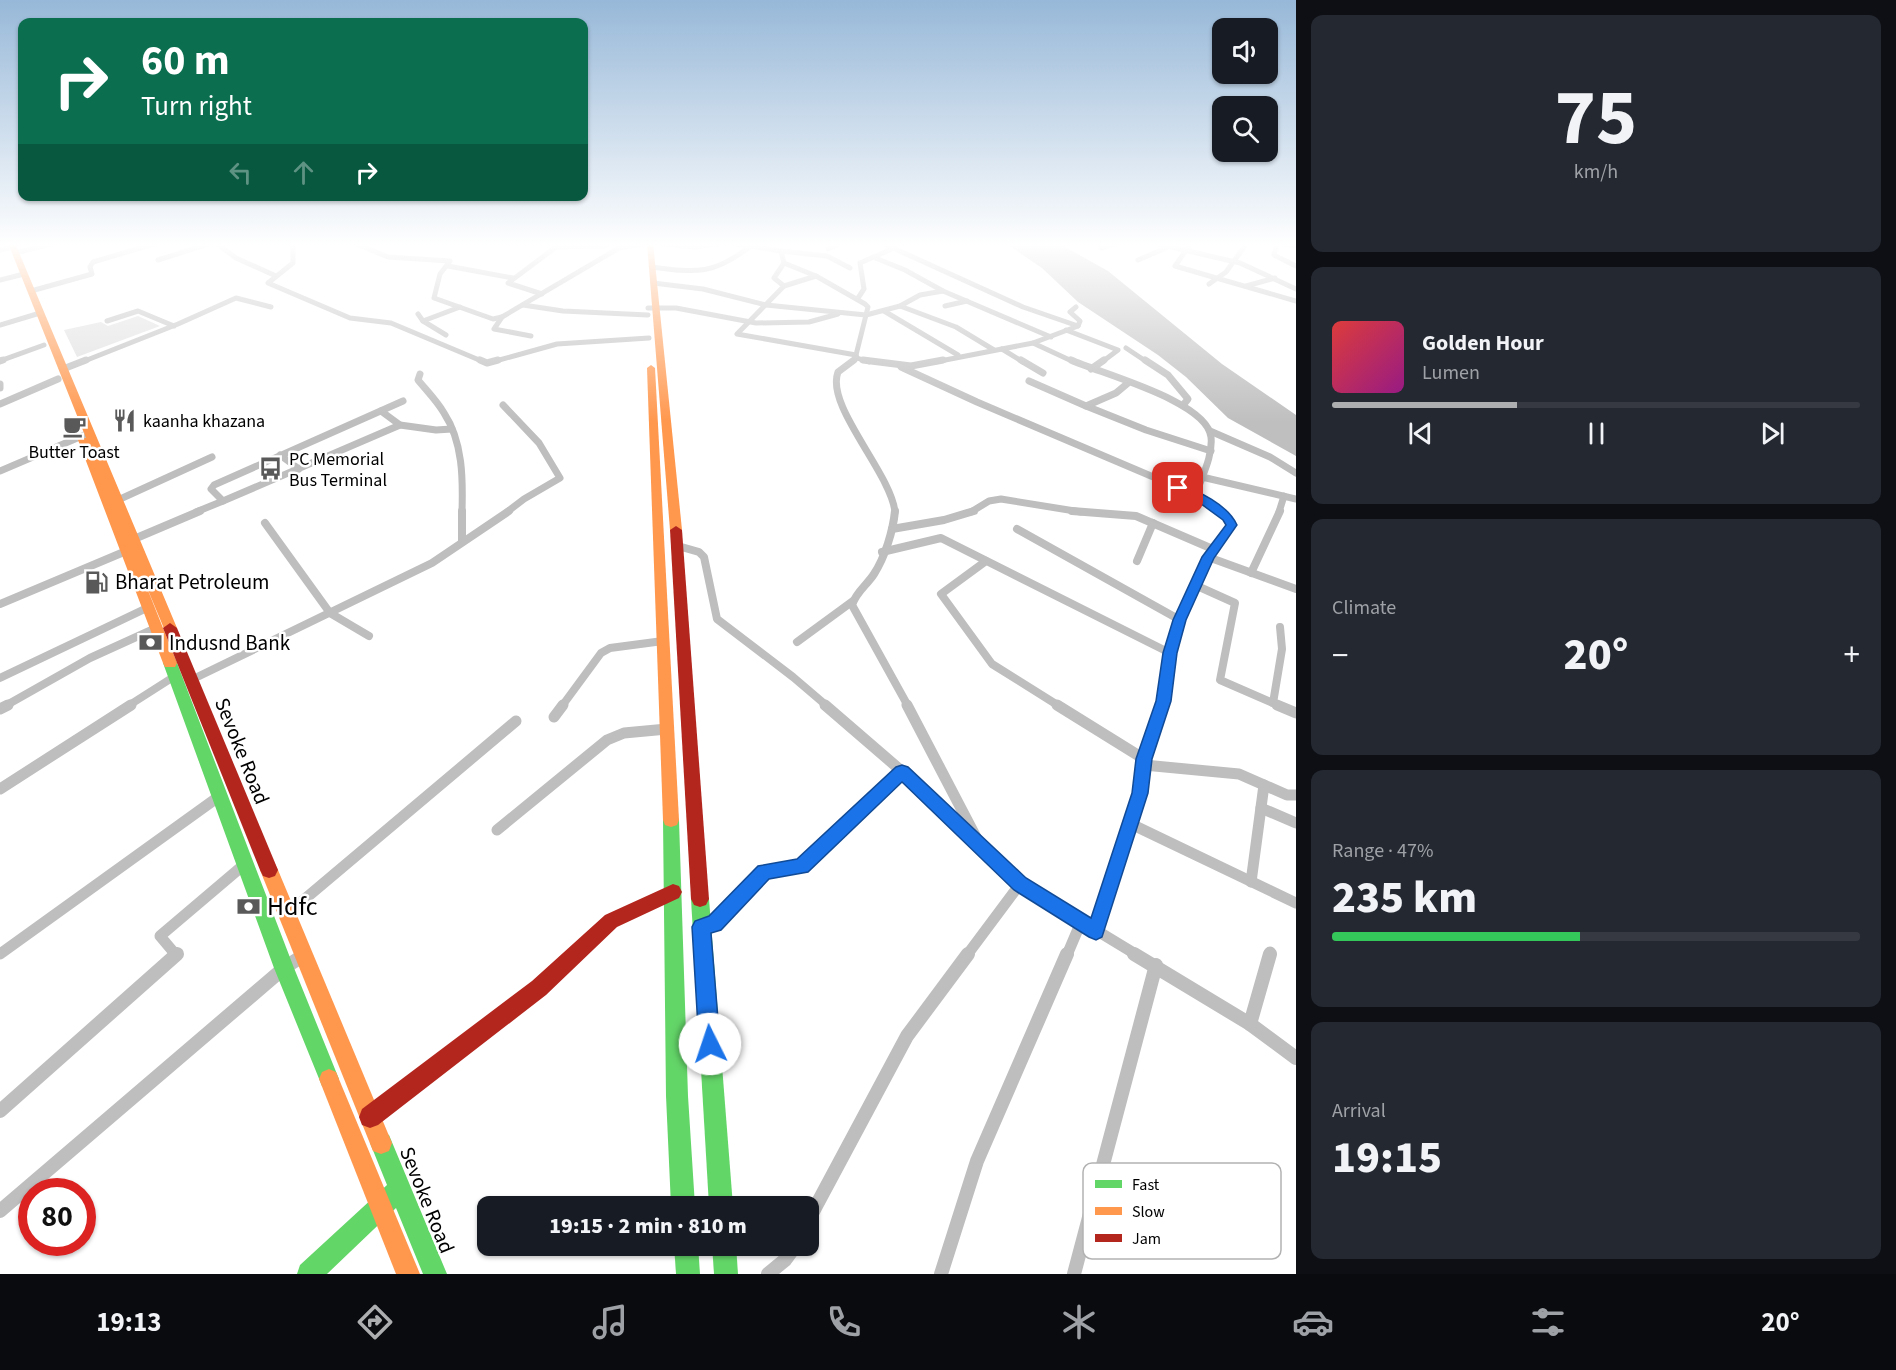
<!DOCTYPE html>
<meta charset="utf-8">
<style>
body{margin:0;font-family:"Source Sans 3",sans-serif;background:#242831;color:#f1f3f6;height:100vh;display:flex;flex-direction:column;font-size:22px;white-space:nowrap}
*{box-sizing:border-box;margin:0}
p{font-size:20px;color:#9ea1a6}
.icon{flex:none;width:33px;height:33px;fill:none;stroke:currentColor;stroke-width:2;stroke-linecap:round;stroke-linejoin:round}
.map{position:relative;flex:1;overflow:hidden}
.drawer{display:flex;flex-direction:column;gap:15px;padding:15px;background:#0d0f14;width:600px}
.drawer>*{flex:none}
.hud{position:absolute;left:18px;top:18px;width:570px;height:183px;border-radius:12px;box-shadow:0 2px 4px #0004;background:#0b6e4f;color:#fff;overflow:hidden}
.controls{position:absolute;left:1212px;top:18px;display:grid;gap:12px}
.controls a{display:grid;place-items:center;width:66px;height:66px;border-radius:12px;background:#171b24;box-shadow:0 2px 4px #0004;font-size:30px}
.speed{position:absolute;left:18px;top:1178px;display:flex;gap:12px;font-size:30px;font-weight:700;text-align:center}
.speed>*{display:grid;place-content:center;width:78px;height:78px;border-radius:50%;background:#171b24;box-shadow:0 2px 4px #0004;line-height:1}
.speed .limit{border:9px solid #d22;background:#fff;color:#111}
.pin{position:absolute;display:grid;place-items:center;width:51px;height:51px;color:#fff;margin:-26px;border-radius:12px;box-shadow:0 3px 9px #0006}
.me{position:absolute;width:66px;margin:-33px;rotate:356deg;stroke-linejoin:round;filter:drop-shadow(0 0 4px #0008)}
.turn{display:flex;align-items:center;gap:21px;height:126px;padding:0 24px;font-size:27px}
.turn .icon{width:78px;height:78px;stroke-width:2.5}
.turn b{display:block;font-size:42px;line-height:51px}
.lanes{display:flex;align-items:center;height:57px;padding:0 24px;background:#0003;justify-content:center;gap:30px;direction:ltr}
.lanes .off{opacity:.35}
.big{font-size:45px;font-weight:800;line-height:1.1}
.drawer .widget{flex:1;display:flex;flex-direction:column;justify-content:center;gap:9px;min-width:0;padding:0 21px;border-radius:12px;background:#242831}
.drawer .dial{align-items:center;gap:0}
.dial b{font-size:78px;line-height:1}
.song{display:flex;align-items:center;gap:18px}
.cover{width:72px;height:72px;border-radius:9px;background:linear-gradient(135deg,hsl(0 70% 55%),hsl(310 70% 35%))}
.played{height:6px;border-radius:3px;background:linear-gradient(90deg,#adaeaf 35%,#363941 35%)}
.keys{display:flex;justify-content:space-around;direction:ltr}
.heat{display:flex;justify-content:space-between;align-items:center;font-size:33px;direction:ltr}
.charge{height:9px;border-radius:4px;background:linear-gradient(90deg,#34c759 47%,#363941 0)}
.trip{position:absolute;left:477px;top:1196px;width:342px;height:60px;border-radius:12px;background:#171b24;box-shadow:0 2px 4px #0004;font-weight:800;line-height:60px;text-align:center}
.menu{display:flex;height:96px;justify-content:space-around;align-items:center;background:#090b0e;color:#9ea1a6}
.menu .icon{width:42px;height:42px}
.menu .current{color:#adaeaf}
.menu b{font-size:27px;color:#f1f3f6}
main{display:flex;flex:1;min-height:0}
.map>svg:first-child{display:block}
.water{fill:#bfbfbf}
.building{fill:#dfdfdf}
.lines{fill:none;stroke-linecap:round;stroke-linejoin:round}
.street-far4{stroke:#bebebe;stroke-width:5}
.street-far3{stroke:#bebebe;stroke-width:7}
.street-far2{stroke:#bebebe;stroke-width:8}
.street-far1{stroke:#bebebe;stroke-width:11}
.street{stroke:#bebebe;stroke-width:14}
.fast{fill:#63d668;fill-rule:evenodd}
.slow{fill:#ff974d;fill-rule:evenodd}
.jam{fill:#b3261e;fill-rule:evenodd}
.route{fill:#1a73e8;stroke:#114b97;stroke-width:1.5}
.labels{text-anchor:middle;stroke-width:5;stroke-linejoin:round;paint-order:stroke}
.far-poi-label{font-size:18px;fill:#000;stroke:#fff;text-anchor:start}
.poi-label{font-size:21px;fill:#000;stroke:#fff;text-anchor:start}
.street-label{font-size:21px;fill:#000;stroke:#fff}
.near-poi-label{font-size:26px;fill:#000;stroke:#fff;text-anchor:start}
.key{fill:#fff;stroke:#b2b2b2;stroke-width:1.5}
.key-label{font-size:16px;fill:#000}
</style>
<main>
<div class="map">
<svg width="1296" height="1274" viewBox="0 0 1296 1274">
<rect width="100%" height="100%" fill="#fff"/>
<path class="water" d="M 1005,243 L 1058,243 L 1108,271 L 1222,364 L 1296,415 L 1296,456 L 1228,418 L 1186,377 L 1158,355 L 1078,302 L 1042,268 Z"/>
<path class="building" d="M 138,316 L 160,326 L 77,357 L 64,330 L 101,322 L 108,326 Z"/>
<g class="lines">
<g class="street-far4">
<path d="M 216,243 L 236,258 L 276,276"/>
<path d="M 293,243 L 293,263 L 268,283 L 350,318 L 391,323 L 484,362"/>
<path d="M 354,243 L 388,257 L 450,261 L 440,274 L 434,298 L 493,319 L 502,317 L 619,248 L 642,244"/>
<path d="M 655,243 L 695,247 L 723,243"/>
<path d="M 731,243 L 781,251 L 784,263 L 816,276 L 865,304 L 868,307 L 856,355 L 857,358 L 869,362"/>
<path d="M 882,243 L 1023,307 L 1078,326"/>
<path d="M 1154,243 L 1240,263 L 1296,289"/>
<path d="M 1191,243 L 1175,266 L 1296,301"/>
<path d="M 1277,243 L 1274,255 L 1296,266"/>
<path d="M 1278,243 L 1296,246"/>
<path d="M 1101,248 L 1118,243"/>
<path d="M 828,249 L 841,243"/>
<path d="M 0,250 L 13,247"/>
<path d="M 781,251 L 827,256 L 850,268"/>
<path d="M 15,253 L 54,243"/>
<path d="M 873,257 L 905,270 L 943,291 L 1051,337"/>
<path d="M 158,260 L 211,243"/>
<path d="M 1138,260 L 1166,248"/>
<path d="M 784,263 L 774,278 L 784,286 L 737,334 L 856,355"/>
<path d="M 448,266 L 513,278"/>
<path d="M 652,267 C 697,273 714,275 752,245"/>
<path d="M 0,280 L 24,274"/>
<path d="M 653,283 L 703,289 L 766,305 L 866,315 L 900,306 L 920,295 L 943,291"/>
<path d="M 1209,284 L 1226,272 L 1247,243"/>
<path d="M 784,286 L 816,276"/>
<path d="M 1246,286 L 1275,278"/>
<path d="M 31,291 L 92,274 L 90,267 L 93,262 L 157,243"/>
<path d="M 542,294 L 508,283 L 556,247 L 604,246 L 609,243"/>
<path d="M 858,298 L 864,289 L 860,263 L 894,248"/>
<path d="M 523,305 L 563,311 L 648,315"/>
<path d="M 900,306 L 956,327 L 994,350"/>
<path d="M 945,306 L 967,301"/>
<path d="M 648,308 L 676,308 L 756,323 L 809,322 L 838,314"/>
<path d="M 884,311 L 958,355"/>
<path d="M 418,314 L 423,321 L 460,307"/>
<path d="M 502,317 L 494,329 L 531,336"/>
<path d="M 107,321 L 138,311 L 174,326"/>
<path d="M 423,321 L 446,335"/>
<path d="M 0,325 L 40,313"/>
<path d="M 1066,330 L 1118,350 L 1102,362"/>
<path d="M 1033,343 L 1074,362"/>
<path d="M 1126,348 L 1147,362"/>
<path d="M 1002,349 L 1023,362"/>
<path d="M 0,361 L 44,345"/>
<path d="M 82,362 L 178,324 L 236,298 L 271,307"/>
<path d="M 492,362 L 557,344 L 649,338"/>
<path d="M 851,362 L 857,358"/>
<path d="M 935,362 L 1033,343 L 1078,326 L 1080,321 L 1070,312 L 1076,307"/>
</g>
<g class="street-far3">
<path d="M 480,360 L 487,363 L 498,360"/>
<path d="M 854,360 L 838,372 C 825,406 891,473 895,512"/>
<path d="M 863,360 L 911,366 L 943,360"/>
<path d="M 1021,360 L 1043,373"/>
<path d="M 1071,360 C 1102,374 1207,401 1211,437 C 1213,456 1202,476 1196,494 L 1220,512"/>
<path d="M 1145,360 L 1168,375 L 1188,399 L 1184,404"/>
<path d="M 0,361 L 3,360"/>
<path d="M 901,367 L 977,402 L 1198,496"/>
<path d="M 63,369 L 86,360"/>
<path d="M 1091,369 L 1104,360"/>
<path d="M 420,374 L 418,380 C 427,391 437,401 444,413 C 463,442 463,479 462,512"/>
<path d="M 1029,381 L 1086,406"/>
<path d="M 1128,383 L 1116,393 L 1086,406 L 1146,430 L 1211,451"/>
<path d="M 0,384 L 0,388"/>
<path d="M 0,404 L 58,379"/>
<path d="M 503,405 L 539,443 L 560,478 L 524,499 L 507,512"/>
<path d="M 400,425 L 436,430 L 452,429"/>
<path d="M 1210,431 L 1270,457 L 1296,473"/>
<path d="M 280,455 L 299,469"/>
<path d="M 0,471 L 89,433"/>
<path d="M 1202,477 L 1296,499"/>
<path d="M 118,500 L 212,457"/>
<path d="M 223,501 L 400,425 L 381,411"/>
<path d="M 196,512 L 223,501 L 211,489 L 214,485 L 403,401"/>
<path d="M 971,512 L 989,501 L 1001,499 L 1081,512"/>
<path d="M 1279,512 L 1284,496"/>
</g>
<g class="street-far2">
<path d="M 895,511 C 893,531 885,557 874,574 C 867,585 856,592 852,605 L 908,706"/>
<path d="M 1072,511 L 1136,516 L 1215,550"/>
<path d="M 265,523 L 330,613 L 369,636"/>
<path d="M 892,529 L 944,520 L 974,511"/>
<path d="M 1017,529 L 1180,620"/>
<path d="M 134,539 L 200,511"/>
<path d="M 462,541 L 462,511"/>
<path d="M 678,546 L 699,552 L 704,557 L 717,619 L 793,677 L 827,706"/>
<path d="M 882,552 L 941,538 L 1170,653"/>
<path d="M 1208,557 L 1296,589"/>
<path d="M 986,561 L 941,594 L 992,664 L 1059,706"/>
<path d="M 1137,561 L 1153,523"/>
<path d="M 1251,573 L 1280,511"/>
<path d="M 1195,585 L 1235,603 L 1220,680 L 1280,706"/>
<path d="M 0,604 L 131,549"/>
<path d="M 797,642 L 853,601"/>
<path d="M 0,678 L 149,607"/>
<path d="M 191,680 L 432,563 L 509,511"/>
<path d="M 1273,703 L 1282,649 L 1280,627"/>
<path d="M 5,706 L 90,658 L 156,628"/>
<path d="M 128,706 L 175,676"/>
<path d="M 562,706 L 601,653 L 610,648 L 663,641"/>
<path d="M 1162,706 C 1168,689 1166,669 1170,651 C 1182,605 1205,562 1232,523 L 1218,511"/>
</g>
<g class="street-far1">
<path d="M 825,705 L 898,768 L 1020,884 L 1137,955"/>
<path d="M 907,705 L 977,839"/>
<path d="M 1057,705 L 1144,759"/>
<path d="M 1277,705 L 1296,713"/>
<path d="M 0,709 L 8,705"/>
<path d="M 554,717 L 563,705"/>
<path d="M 1144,765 L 1239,774 L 1287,795 L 1296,795"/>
<path d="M 0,789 L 131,705"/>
<path d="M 1261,808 L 1296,823"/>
<path d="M 1131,824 L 1296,903"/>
<path d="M 497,830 L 607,740 L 624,733 L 667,729"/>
<path d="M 1251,882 L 1264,785"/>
<path d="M 287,914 L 516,721"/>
<path d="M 701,928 L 714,924 L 764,871 L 801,867 L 902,772"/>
<path d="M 1096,931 L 1140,793 L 1144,759 L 1163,705"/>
<path d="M 0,954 L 221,795"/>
<path d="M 176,955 L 160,936 L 246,863"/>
<path d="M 967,955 L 1020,884"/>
<path d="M 1067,955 L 1081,922"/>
<path d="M 1269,955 L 1270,952"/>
</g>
<g class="street">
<path d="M 1134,954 L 1250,1024 L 1296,1058"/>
<path d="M 1250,1024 L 1270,954"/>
<path d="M 0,1111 L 177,954"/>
<path d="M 0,1211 L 284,968 L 304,955"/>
<path d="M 808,1221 L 907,1036 L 968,954"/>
<path d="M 768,1274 L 785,1260 L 796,1245"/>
<path d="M 941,1274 L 977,1161 L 1067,954"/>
<path d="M 1074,1274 L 1156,965"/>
</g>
<g class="fast">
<path d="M 170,658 L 175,659 L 177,663 L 294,968 L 339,1079 L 336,1086 L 329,1089 L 322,1086 L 274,968 L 163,663 L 165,659 Z"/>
<path d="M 671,813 L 677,815 L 679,820 L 688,1096 L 695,1206 L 671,1206 L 666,1096 L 663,820 L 665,815 Z"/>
<path d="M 700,891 L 706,893 L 709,899 L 733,1206 L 709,1206 L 691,899 L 694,893 Z"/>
<path d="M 381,1132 L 389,1135 L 447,1274 L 423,1274 L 396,1208 L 327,1274 L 297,1274 L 300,1265 L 387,1185 L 370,1143 L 373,1135 Z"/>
<path d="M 674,1245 L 698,1245 L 700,1274 L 676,1274 Z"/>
<path d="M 712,1245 L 736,1245 L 738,1274 L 714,1274 Z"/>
</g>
<g class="slow">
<path d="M 8,243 L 15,243 L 177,628 L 170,633 L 165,631 L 143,578 L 177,663 L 175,667 L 165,667 L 163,663 L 78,440 L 79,438 L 86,438 Z"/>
<path d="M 647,243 L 653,243 L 682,530 L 676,534 L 670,530 Z"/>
<path d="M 651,365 L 655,368 L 679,820 L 677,825 L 671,827 L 665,825 L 663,820 L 647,368 Z"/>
<path d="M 269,862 L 275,864 L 278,870 L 392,1143 L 389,1151 L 381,1154 L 373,1151 L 260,870 L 263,864 Z"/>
<path d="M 329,1069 L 336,1072 L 420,1274 L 396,1274 L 319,1079 L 322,1072 Z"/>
</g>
<g class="jam">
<path d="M 676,526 L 682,530 L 709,899 L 706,905 L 700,907 L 694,905 L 691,899 L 670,530 Z"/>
<path d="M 170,623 L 177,628 L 278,870 L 275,876 L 269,878 L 263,876 L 260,870 L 163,628 Z"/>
<path d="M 673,884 L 679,886 L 682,892 L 679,898 L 617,927 L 546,995 L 378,1125 L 370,1128 L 362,1125 L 359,1117 L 362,1109 L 532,981 L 605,915 Z"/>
</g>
</g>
<linearGradient id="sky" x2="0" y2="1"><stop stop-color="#97b8d8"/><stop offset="0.58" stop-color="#fff"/><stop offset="1" stop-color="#fff" stop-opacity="0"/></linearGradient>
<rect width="1296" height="422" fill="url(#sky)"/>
<path class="route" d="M 1178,485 C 1198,490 1228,505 1237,525 L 1214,558 L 1186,620 L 1177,653 L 1171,701 L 1152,759 L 1148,793 L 1102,937 L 1096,940 L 1089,937 L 1014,890 L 902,782 L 808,872 L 769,879 L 721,930 L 711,933 L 720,1044 L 717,1051 L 710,1054 L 702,1051 L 699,1044 L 692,927 L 695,921 L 709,916 L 758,866 L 797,859 L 896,767 L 902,765 L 908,767 L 1026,878 L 1091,918 L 1132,793 L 1136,759 L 1156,701 L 1163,653 L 1173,620 L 1202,557 L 1226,525 L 1223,520 L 1193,498 L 1174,490 L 1172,488 Z"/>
<defs>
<symbol id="restaurant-bare" viewBox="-9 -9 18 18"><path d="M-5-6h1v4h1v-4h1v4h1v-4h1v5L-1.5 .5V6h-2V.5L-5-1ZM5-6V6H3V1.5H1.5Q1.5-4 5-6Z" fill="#595959" stroke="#fff" stroke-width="2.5" paint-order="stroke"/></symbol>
<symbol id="cafe-bare" viewBox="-9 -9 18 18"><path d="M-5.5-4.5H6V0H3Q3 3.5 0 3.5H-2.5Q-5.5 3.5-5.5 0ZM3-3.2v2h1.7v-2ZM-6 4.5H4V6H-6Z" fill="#595959" stroke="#fff" stroke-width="2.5" paint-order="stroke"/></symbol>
<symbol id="bus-bare" viewBox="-9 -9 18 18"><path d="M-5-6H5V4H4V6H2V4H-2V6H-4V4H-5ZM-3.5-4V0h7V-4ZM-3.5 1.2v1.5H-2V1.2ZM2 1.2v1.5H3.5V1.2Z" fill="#595959" stroke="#fff" stroke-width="2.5" paint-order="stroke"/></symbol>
<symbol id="fuel-bare" viewBox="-9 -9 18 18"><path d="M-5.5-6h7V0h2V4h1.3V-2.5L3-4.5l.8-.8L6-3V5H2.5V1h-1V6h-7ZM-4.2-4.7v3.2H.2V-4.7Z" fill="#595959" stroke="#fff" stroke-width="2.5" paint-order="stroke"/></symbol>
<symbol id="bank-bare" viewBox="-9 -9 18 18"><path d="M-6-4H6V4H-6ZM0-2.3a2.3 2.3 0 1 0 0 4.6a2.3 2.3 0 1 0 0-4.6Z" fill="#595959" stroke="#fff" stroke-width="2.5" paint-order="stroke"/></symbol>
</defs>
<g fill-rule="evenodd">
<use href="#restaurant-bare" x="108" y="404" width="33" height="33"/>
<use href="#cafe-bare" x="58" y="410" width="33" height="33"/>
<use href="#bus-bare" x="254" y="452" width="33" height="33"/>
<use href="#fuel-bare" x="80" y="566" width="33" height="33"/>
<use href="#bank-bare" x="134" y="626" width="33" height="33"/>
<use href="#bank-bare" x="232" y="890" width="33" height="33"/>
</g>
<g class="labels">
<g class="far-poi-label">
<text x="143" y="427">kaanha khazana</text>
<text x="74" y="458" text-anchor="middle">Butter Toast</text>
<text x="289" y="465">PC Memorial<tspan x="289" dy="21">Bus Terminal</tspan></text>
</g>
<g class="poi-label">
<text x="115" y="589">Bharat Petroleum</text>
<text x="169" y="650">Indusnd Bank</text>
</g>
<g class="street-label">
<text transform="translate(242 751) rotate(68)" y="7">Sevoke Road</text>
<text transform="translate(427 1200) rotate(68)" y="7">Sevoke Road</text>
</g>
<g class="near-poi-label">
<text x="267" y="915">Hdfc</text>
</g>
</g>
<rect x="1083" y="1163" width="198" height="96" rx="9" class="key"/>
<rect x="1095" y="1180" width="27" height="8" fill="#63d668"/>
<rect x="1095" y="1207" width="27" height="8" fill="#ff974d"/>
<rect x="1095" y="1234" width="27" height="8" fill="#b3261e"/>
<g class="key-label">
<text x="1132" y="1190">Fast</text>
<text x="1132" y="1217">Slow</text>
<text x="1132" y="1244">Jam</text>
</g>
</svg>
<div class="controls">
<a><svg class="icon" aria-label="sound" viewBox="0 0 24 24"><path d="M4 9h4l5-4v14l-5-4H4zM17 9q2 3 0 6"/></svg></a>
<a><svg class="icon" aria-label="search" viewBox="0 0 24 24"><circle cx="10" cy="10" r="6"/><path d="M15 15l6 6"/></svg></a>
</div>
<div class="speed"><div class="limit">80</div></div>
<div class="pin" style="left:1178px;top:488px;background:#d93025"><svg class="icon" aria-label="arrive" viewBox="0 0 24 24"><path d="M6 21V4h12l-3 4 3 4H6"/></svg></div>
<svg class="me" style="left:710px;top:1044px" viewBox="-20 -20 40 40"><circle r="19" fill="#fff"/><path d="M0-13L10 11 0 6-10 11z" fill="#1a73e8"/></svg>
<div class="trip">19:15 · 2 min · 810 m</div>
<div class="hud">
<div class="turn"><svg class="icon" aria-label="right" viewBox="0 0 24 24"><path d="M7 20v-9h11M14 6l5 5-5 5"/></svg><div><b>60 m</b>Turn right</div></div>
<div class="lanes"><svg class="icon off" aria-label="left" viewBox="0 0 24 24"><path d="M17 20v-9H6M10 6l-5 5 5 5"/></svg><svg class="icon off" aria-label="ahead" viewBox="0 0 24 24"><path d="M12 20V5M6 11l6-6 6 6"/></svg><svg class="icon" aria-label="right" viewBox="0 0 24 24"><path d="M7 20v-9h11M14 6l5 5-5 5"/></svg></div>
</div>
</div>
<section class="drawer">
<div class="widget dial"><b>75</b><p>km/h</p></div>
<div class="widget">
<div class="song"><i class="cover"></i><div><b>Golden Hour</b><p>Lumen</p></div></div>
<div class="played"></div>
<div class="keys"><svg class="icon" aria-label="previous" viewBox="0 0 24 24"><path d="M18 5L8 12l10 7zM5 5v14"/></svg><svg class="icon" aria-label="pause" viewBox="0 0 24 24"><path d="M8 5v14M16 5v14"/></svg><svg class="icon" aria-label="next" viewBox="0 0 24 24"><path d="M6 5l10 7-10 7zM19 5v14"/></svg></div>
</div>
<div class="widget"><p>Climate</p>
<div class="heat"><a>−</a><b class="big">20°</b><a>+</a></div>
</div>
<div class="widget"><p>Range · 47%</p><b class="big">235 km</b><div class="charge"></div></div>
<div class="widget"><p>Arrival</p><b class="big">19:15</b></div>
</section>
</main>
<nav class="menu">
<b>19:13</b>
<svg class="icon current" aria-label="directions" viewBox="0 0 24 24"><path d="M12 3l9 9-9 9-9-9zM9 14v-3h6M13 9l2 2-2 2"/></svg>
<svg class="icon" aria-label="music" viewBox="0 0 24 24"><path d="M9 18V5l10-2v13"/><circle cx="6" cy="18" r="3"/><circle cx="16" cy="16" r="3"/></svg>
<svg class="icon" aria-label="phone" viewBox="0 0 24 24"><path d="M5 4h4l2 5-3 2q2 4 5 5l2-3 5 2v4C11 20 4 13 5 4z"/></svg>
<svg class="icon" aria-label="climate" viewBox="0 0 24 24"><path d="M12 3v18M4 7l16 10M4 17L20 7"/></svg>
<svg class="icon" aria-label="car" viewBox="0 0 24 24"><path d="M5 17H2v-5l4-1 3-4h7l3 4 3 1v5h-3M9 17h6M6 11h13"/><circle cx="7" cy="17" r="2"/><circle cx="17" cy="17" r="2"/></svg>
<svg class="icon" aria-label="filters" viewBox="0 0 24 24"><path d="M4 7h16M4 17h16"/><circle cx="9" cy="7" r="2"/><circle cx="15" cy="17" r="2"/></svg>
<b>20°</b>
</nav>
